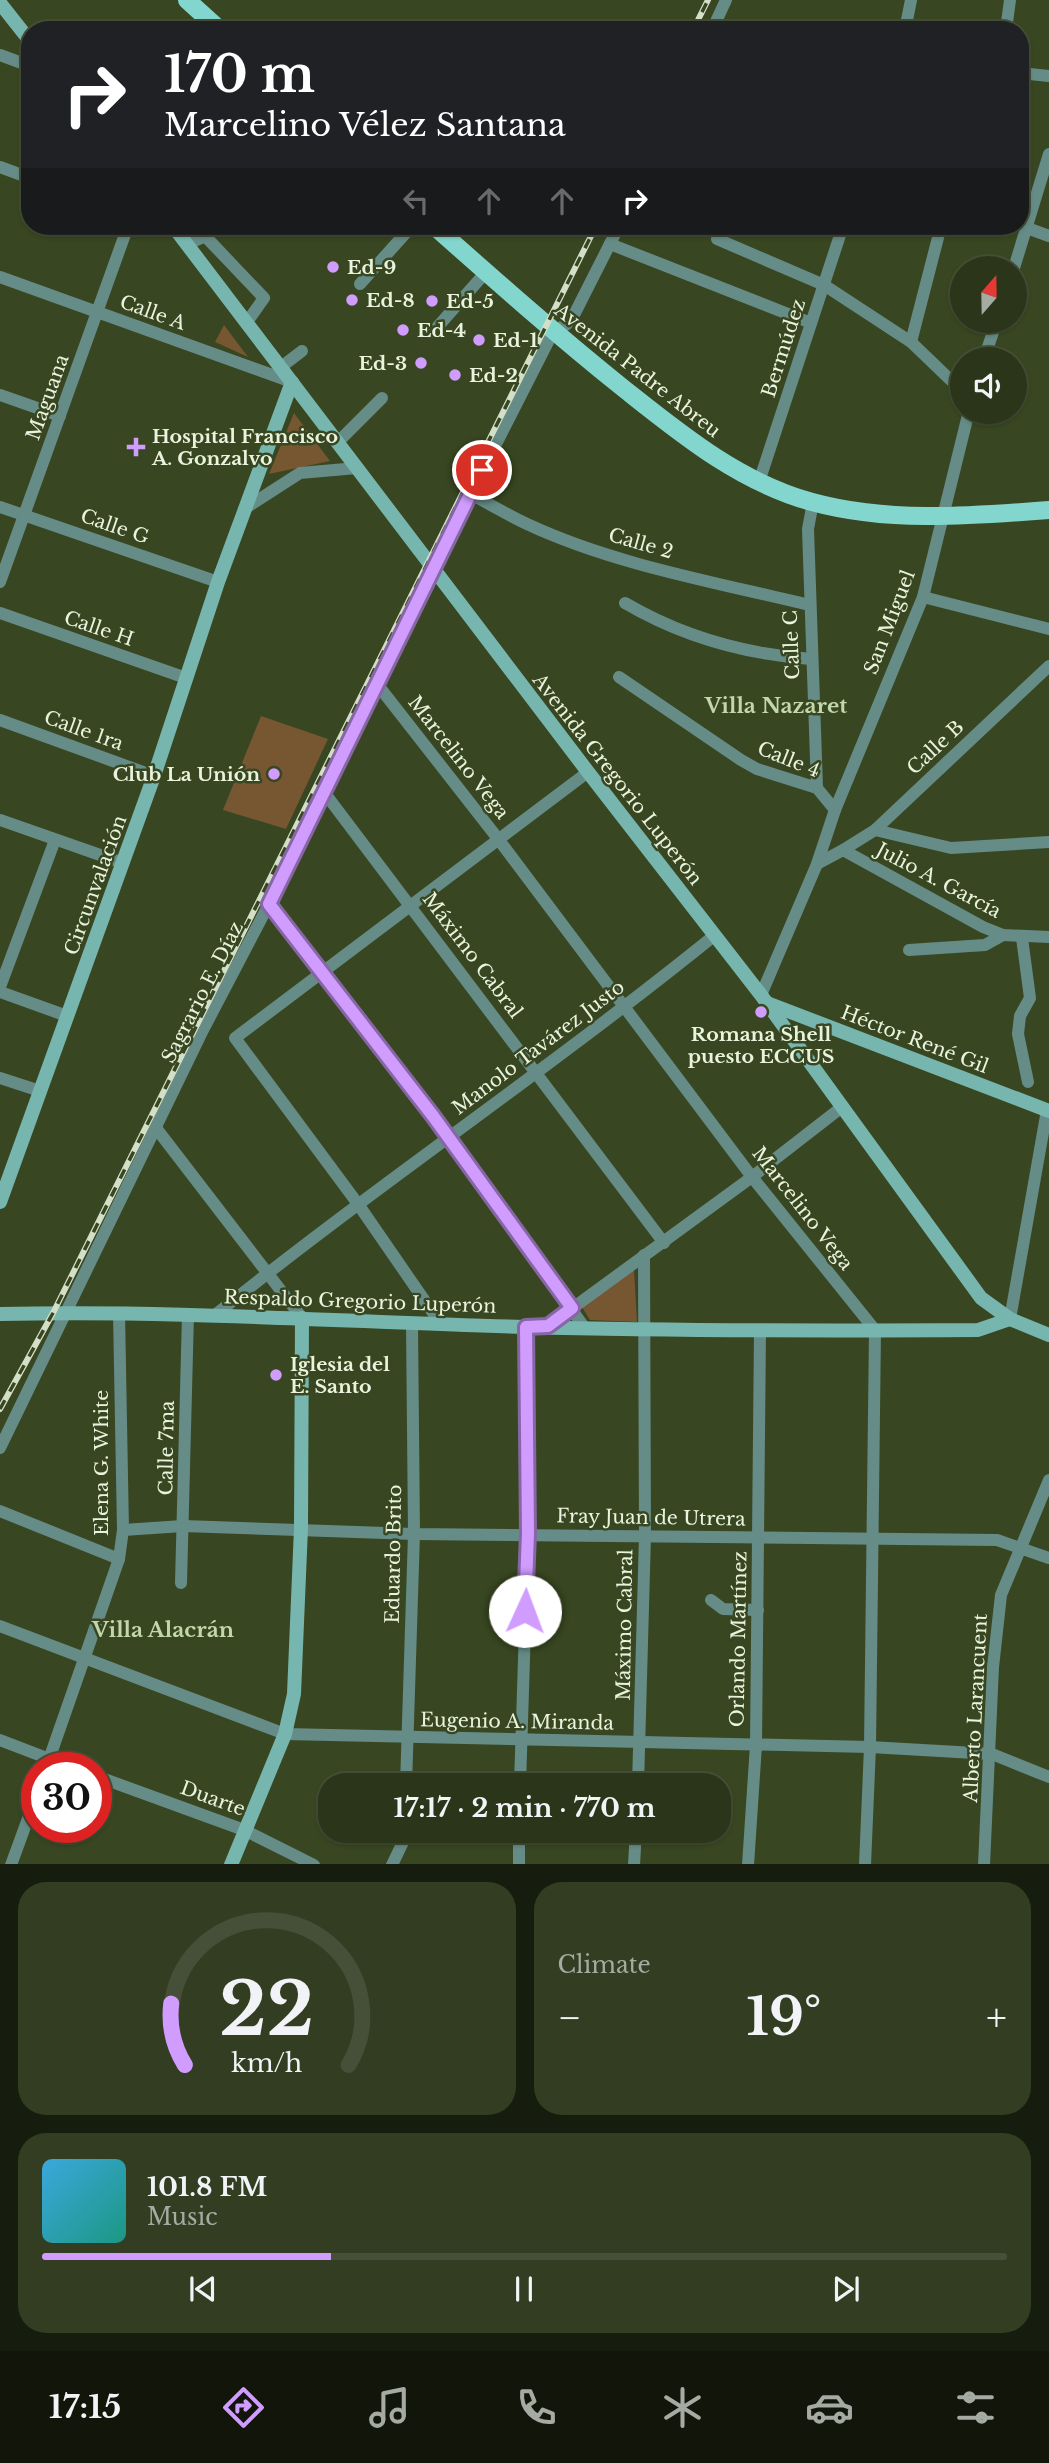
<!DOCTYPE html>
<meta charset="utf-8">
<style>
body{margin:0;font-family:"Libre Baskerville",serif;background:#323d22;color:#f1f3f6;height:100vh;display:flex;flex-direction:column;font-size:26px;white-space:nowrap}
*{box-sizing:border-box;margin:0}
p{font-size:23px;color:#a5aba2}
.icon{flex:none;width:38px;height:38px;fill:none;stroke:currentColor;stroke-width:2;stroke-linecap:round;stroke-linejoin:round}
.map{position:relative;height:1864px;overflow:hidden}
.side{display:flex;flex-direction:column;gap:18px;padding:18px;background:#171d0e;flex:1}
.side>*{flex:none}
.top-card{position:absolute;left:21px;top:21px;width:1008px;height:214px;border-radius:28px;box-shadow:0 2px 5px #0004,0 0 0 2px #465038;background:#202124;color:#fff;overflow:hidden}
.needle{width:46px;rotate:20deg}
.controls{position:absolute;left:950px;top:256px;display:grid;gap:14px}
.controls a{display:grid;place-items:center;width:77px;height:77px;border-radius:50%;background:#2a3519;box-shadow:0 2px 5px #0004,0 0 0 2px #465038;font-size:35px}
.speed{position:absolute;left:21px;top:1752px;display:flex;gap:14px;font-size:35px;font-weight:700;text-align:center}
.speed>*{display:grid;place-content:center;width:91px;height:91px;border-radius:50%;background:#2a3519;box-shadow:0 2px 5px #0004,0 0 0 2px #465038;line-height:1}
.speed .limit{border:10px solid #d22;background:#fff;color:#111}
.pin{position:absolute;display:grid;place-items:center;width:60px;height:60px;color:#fff;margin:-30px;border:4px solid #fff;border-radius:50%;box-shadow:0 2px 7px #0007}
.me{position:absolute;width:77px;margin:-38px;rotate:2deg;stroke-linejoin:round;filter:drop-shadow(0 0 5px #0008)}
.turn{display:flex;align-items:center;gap:24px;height:147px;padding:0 28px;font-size:32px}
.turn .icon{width:91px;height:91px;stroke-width:2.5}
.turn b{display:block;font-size:49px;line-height:60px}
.lanes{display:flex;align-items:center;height:66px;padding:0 28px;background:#0003;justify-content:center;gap:35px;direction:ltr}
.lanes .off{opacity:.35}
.big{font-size:52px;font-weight:800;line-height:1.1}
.side .card{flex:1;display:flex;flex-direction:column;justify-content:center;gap:10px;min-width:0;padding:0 24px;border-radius:28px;background:#323d22}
.side .dial{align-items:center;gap:0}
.dial svg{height:182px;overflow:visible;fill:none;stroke:#465038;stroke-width:7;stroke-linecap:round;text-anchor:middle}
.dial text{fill:#f1f3f6;stroke:none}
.song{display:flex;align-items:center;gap:21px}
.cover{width:84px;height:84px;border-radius:10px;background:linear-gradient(135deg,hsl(200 70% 55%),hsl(170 70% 35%))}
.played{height:7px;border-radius:4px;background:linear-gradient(90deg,#d09dff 30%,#465038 30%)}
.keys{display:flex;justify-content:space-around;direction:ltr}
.heat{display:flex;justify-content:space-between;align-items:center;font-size:38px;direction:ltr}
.side .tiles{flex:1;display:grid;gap:18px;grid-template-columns:1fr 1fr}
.card:last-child{grid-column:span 2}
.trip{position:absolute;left:318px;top:1773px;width:413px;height:70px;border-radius:28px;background:#2a3519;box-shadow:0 2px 5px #0004,0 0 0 2px #465038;font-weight:800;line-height:70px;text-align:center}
.tab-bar{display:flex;height:112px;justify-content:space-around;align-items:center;background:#11150a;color:#a5aba2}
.tab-bar .icon{width:49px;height:49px}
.tab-bar .current{color:#d09dff}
.tab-bar b{font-size:32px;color:#f1f3f6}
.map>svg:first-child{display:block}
.green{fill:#775632}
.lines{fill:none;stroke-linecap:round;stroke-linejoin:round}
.street{stroke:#668c88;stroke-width:12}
.secondary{stroke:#77b6af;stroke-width:14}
.primary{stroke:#83d6ce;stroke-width:18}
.rail-casing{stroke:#d4dfc7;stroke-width:6}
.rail{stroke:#384721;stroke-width:3.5;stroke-dasharray:10;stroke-linecap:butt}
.route-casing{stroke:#8766a6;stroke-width:18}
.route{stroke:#d09dff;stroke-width:12}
.poi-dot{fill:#d09dff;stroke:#384721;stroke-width:2.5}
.labels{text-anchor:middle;stroke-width:5;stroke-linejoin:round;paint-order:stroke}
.poi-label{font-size:19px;font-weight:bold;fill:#e9f3dd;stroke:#384721;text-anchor:start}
.street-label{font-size:19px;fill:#e9f3dd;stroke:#384721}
.neighbourhood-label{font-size:21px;font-weight:bold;fill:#c4d7ac;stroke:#384721}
</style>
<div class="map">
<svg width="1049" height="1865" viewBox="0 0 1049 1865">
<rect width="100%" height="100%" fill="#384721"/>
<g class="green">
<path d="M 224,325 L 248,357 L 215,342 Z"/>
<path d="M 294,413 L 330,461 L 269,474 Z"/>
<path d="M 261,716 L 328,739 L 286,829 L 223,810 Z"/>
<path d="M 634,1270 L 637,1322 L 590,1320 L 582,1307 Z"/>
</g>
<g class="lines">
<g class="street">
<path d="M 712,30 L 726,0"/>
<path d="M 905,30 L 911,0"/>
<path d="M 1006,30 L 1010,0"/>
<path d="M 0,55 L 30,66"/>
<path d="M 1020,73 L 1049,76"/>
<path d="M 0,167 L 30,178"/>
<path d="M 1027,228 L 1049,236"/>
<path d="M 717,239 L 824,285 L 911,342 L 962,391"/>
<path d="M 188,244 L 205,236 L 264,298 L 247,322"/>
<path d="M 610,244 L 811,323"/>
<path d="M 1014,268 L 1049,154"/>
<path d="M 0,277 L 292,382"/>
<path d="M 360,284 L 412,226"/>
<path d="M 433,332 L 486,272"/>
<path d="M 911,342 L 941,226"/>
<path d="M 984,359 L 997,320"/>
<path d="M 281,367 L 302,351"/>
<path d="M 0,395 L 60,416"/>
<path d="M 338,442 L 382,398"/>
<path d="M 759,482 L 843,226"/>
<path d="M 471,494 C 489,504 508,515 527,524 C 615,565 715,582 809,605"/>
<path d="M 813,502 L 808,529 L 817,788"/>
<path d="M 0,507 L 218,582"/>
<path d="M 244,509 L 300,473 L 357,468"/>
<path d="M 0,582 L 128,226"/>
<path d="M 923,597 L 1049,629"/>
<path d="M 625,603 C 683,637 743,654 811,659"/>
<path d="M 0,613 L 186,678"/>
<path d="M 619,677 L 741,760 L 757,769 L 817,788 L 835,810"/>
<path d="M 377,684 L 499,840 L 752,1177 L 875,1330 L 870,1747 L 865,1865"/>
<path d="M 0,720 L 154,776"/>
<path d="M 324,792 L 664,1243"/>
<path d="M 0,820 L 123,863"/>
<path d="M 875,830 L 951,848 L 1049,842"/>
<path d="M 843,850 L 875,830 L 1049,666"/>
<path d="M 817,864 L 843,850 L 983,927 L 1003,935 L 1049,937"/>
<path d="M 269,904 L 449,1137 L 584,1327"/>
<path d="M 1022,938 L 1030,998 L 1020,1016 L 1018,1034 L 1028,1082"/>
<path d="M 909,950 L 985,945 L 1003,935"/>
<path d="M 0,987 L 55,840"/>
<path d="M 0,992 L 67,1016"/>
<path d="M 761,995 L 817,864 L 835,810 L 923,597 L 969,411"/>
<path d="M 0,1078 L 40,1091"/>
<path d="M 156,1128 L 302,1318"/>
<path d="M 215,1315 C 378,1184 552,1067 715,935"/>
<path d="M 1010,1319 L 1047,1110"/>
<path d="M 440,1323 L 358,1204 L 235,1038 L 588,772"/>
<path d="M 548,1326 L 752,1177 L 842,1107"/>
<path d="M 0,1448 L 203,1030 L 269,904 L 433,568 L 553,332 L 567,324 L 575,313 L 619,226"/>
<path d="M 0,1511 L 119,1559"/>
<path d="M 123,1530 L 183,1526 L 414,1534 L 997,1540 L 1049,1558"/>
<path d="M 181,1583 L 188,1314"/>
<path d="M 711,1600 L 723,1609 L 758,1610"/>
<path d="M 0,1626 L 285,1734 L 870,1747 L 992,1754 L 1049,1777"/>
<path d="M 0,1740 L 73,1768"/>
<path d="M 46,1768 L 119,1559 L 123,1530 L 119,1313"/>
<path d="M 96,1776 L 244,1830 L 314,1865"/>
<path d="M 406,1785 L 414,1534 L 412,1323"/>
<path d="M 520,1785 L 528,1533 L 526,1327"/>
<path d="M 638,1785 L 645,1536 L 644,1255"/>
<path d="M 11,1865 L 37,1794"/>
<path d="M 392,1865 L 403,1842 L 403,1830"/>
<path d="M 519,1865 L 519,1830"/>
<path d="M 634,1865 L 636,1830"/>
<path d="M 748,1865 L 756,1745 L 760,1331"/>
<path d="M 984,1865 L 993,1667 L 1001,1595 L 1049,1480"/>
</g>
<g class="secondary">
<path d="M 0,3 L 30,41"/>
<path d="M 173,226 L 588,772 L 761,995 L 981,1298 L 1010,1319 L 1049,1335"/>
<path d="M 767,1003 L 1049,1111"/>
<path d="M 0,1202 L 154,776 L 218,582 L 292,382"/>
<path d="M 0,1314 C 175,1310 349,1322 524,1327 C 675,1331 827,1331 978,1330 L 1010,1319"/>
<path d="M 231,1865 L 285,1734 L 294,1694 L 301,1528 L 302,1318"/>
</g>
<g class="primary">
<path d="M 187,0 L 220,30"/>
<path d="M 434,226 C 496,281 558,336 623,388 C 681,434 739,482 812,502 C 889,523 970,516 1049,510"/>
</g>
<defs>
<g id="rail">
<path d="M 693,30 L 708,0"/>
<path d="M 0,1409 L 53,1313 L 596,226"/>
</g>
</defs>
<use href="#rail" class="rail-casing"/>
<use href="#rail" class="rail"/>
</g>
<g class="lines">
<defs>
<path id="route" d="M 482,470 L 269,904 L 433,1116 L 572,1308 L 548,1326 L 526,1327 L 528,1533 L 525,1611"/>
</defs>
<use href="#route" class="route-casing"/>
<use href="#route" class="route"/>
</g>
<g class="poi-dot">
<circle cx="333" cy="267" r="7"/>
<circle cx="352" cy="300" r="7"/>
<circle cx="432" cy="301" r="7"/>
<circle cx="403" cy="330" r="7"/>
<circle cx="479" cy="340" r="7"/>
<circle cx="421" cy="363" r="7"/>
<circle cx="455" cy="375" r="7"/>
<path d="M132.5 436.5h7v7h7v7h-7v7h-7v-7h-7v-7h7z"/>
<circle cx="274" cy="774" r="7"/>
<circle cx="761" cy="1012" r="7"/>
<circle cx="276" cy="1375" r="7"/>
</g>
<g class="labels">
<g class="poi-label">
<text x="347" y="274">Ed-9</text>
<text x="366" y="307">Ed-8</text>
<text x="446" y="308">Ed-5</text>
<text x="417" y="337">Ed-4</text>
<text x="493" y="347">Ed-1</text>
<text x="407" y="370" text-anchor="end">Ed-3</text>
<text x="469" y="382">Ed-2</text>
<text x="152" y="443">Hospital Francisco<tspan x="152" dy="22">A. Gonzalvo</tspan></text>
<text x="260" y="781" text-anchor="end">Club La Unión</text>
<text x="761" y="1041" text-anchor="middle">Romana Shell<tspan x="761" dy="22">puesto ECCUS</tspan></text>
<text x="290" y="1371">Iglesia del<tspan x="290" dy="22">E. Santo</tspan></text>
</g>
<g class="street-label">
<text transform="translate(153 312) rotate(20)" y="7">Calle A</text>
<text transform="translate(783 348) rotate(-72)" y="7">Bermúdez</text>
<text transform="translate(638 370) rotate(38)" y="7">Avenida Padre Abreu</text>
<text transform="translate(47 397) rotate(-70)" y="7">Maguana</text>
<text transform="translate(115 526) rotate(19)" y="7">Calle G</text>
<text transform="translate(641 543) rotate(16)" y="7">Calle 2</text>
<text transform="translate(889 622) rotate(-69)" y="7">San Miguel</text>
<text transform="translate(99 628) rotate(19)" y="7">Calle H</text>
<text transform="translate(791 645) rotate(-92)" y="7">Calle C</text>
<text transform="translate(84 730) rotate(20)" y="7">Calle 1ra</text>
<text transform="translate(935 747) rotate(-43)" y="7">Calle B</text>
<text transform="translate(459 757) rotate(52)" y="7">Marcelino Vega</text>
<text transform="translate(789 759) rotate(22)" y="7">Calle 4</text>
<text transform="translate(618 779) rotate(52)" y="7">Avenida Gregorio Luperón</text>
<text transform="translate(939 880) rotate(28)" y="7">Julio A. García</text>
<text transform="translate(95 885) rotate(-70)" y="7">Circunvalación</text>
<text transform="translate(473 955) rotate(53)" y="7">Máximo Cabral</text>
<text transform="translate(202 992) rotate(-63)" y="7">Sagrario E. Díaz</text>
<text transform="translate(915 1039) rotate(21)" y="7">Héctor René Gil</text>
<text transform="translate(538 1047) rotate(-37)" y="7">Manolo Tavárez Justo</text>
<text transform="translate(803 1208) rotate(52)" y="7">Marcelino Vega</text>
<text transform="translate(360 1301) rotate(2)" y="7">Respaldo Gregorio Luperón</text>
<text transform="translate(166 1448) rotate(-89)" y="7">Calle 7ma</text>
<text transform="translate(101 1463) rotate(-90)" y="7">Elena G. White</text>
<text transform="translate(651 1517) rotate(1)" y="7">Fray Juan de Utrera</text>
<text transform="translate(393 1554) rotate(-89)" y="7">Eduardo Brito</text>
<text transform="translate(624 1625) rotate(-89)" y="7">Máximo Cabral</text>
<text transform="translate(738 1639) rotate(-89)" y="7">Orlando Martínez</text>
<text transform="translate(975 1708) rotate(-87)" y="7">Alberto Larancuent</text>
<text transform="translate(517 1721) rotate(1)" y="7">Eugenio A. Miranda</text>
<text transform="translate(213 1798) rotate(20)" y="7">Duarte</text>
</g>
<g class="neighbourhood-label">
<text x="776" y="713">Villa Nazaret</text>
<text x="163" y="1637">Villa Alacrán</text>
</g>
</g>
</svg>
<div class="controls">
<a><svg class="needle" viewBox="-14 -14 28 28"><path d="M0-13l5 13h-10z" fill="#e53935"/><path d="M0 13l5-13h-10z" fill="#a5aba2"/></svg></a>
<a><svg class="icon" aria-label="sound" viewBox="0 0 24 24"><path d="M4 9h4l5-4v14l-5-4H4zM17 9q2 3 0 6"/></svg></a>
</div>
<div class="speed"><div class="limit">30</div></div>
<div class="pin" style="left:482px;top:470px;background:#d93025"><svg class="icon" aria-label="arrive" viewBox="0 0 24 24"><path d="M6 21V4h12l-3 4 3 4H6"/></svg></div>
<svg class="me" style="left:525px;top:1611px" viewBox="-20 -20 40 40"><circle r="19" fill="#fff"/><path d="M0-13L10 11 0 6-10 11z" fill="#d09dff"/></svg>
<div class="trip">17:17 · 2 min · 770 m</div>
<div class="top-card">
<div class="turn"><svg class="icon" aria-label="right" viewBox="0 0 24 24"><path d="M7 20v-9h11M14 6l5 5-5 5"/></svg><div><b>170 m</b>Marcelino Vélez Santana</div></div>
<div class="lanes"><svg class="icon off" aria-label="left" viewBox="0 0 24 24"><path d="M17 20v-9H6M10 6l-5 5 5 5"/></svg><svg class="icon off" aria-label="ahead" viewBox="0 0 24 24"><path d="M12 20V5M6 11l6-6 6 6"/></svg><svg class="icon off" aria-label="ahead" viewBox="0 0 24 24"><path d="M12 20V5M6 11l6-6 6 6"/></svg><svg class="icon" aria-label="right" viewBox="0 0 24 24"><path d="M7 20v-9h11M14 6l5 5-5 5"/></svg></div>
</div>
</div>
<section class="side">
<div class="tiles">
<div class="card dial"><svg viewBox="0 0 100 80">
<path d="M14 69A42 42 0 1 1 86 69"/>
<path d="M14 69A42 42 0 0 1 8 42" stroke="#d09dff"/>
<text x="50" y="56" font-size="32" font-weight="700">22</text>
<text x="50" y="72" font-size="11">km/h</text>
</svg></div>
<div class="card"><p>Climate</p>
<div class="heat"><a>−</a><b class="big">19°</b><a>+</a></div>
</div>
<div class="card">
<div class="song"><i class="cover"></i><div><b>101.8 FM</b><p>Music</p></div></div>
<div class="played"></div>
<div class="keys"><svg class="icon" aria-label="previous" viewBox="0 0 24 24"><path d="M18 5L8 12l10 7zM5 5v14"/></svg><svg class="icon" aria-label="pause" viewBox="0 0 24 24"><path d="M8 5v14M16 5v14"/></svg><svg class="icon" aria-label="next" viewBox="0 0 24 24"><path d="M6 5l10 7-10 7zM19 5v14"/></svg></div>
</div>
</div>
</section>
<nav class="tab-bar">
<b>17:15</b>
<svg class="icon current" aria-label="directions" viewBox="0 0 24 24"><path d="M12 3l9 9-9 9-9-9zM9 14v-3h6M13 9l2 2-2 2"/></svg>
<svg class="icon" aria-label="music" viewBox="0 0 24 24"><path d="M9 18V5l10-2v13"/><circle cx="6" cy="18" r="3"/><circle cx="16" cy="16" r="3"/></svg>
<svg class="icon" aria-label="phone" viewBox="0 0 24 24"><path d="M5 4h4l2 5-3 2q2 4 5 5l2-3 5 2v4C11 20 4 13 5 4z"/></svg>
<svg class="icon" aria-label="climate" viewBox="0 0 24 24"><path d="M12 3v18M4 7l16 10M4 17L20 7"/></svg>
<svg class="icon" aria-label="car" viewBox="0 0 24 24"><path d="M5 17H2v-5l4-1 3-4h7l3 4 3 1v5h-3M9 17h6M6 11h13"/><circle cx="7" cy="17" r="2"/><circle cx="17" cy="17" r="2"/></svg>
<svg class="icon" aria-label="filters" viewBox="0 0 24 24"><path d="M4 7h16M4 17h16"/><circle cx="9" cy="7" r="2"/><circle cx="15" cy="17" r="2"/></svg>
</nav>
